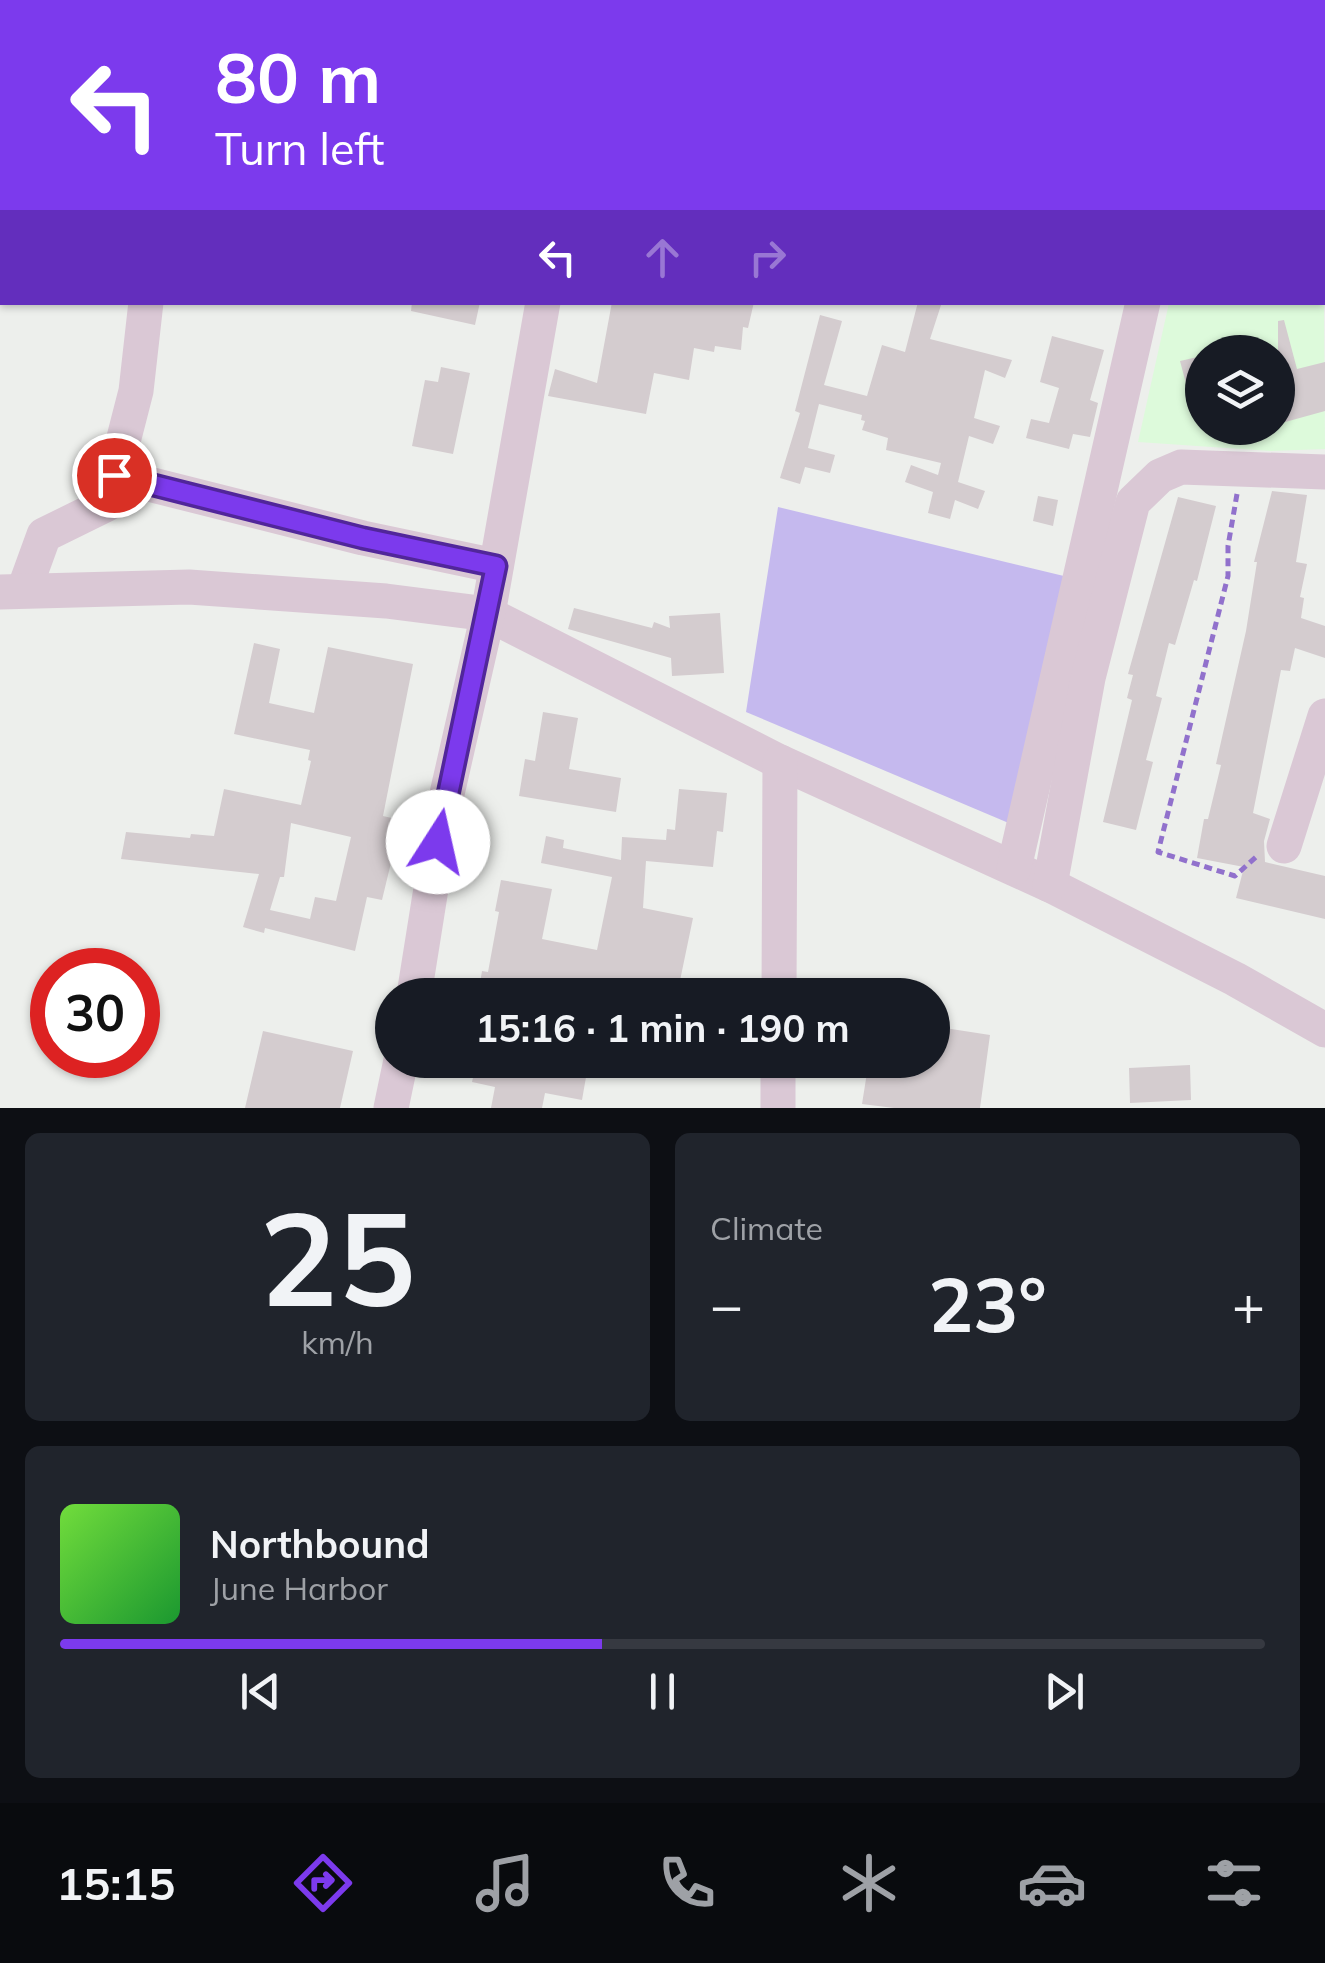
<!DOCTYPE html>
<meta charset="utf-8">
<style>
body{margin:0;font-family:Mulish,sans-serif;background:#20242c;color:#f1f3f6;height:100vh;display:flex;flex-direction:column;font-size:38px;white-space:nowrap}
*{box-sizing:border-box;margin:0}
p{font-size:32px;color:#9ea1a6}
.icon{flex:none;width:55px;height:55px;fill:none;stroke:currentColor;stroke-width:2;stroke-linecap:round;stroke-linejoin:round}
.map{position:relative;height:1108px;overflow:hidden}
.panel{display:flex;flex-direction:column;gap:25px;padding:25px;background:#0d0f14;flex:1}
.panel>*{flex:none}
.hud{position:absolute;left:0px;top:0px;width:1325px;height:305px;box-shadow:0 2px 8px #0004;background:#7c3aed;color:#fff;overflow:hidden}
.controls{position:absolute;left:1185px;top:335px;display:grid;gap:20px}
.controls a{display:grid;place-items:center;width:110px;height:110px;border-radius:50%;background:#171b24;box-shadow:0 2px 8px #0004;font-size:50px}
.speed{position:absolute;left:30px;top:948px;display:flex;gap:20px;font-size:50px;font-weight:700;text-align:center}
.speed>*{display:grid;place-content:center;width:130px;height:130px;border-radius:50%;background:#171b24;box-shadow:0 2px 8px #0004;line-height:1}
.speed .limit{border:15px solid #d22;background:#fff;color:#111}
.pin{position:absolute;display:grid;place-items:center;width:85px;height:85px;color:#fff;margin:-42px;border:5px solid #fff;border-radius:50%;box-shadow:0 2px 10px #0007}
.me{position:absolute;width:110px;margin:-55px;rotate:10deg;stroke-linejoin:round;filter:drop-shadow(0 0 8px #0008)}
.turn{display:flex;align-items:center;gap:35px;height:210px;padding:0 50px;font-size:45px}
.turn .icon{width:130px;height:130px;stroke-width:2.5}
.turn b{display:block;font-size:70px;line-height:85px}
.lanes{display:flex;align-items:center;height:95px;padding:0 50px;background:#0003;justify-content:center;gap:50px;direction:ltr}
.lanes .off{opacity:.35}
.big{font-size:75px;font-weight:700;line-height:1.1}
.panel .tile{flex:1;display:flex;flex-direction:column;justify-content:center;gap:15px;min-width:0;padding:0 35px;border-radius:15px;background:#20242c}
.panel .dial{align-items:center;gap:0}
.dial b{font-size:130px;line-height:1}
.song{display:flex;align-items:center;gap:30px}
.cover{width:120px;height:120px;border-radius:15px;background:linear-gradient(135deg,hsl(100 70% 55%),hsl(130 70% 35%))}
.played{height:10px;border-radius:5px;background:linear-gradient(90deg,#7c3aed 45%,#363941 45%)}
.keys{display:flex;justify-content:space-around;direction:ltr}
.heat{display:flex;justify-content:space-between;align-items:center;font-size:55px;direction:ltr}
.panel .tiles{flex:1;display:grid;gap:25px;grid-template-columns:1fr 1fr}
.tile:last-child{grid-column:span 2}
.trip{position:absolute;left:375px;top:978px;width:575px;height:100px;border-radius:50px;background:#171b24;box-shadow:0 2px 8px #0004;font-weight:700;line-height:100px;text-align:center}
.tabs{display:flex;height:160px;justify-content:space-around;align-items:center;background:#090b0e;color:#9ea1a6}
.tabs .icon{width:70px;height:70px}
.tabs .selected{color:#7c3aed}
.tabs b{font-size:45px;color:#f1f3f6}
.map>svg:first-child{display:block}
.medical{fill:#ddfadb;fill-rule:evenodd}
.green{fill:#c5b9ee}
.building{fill:#d4cccf;fill-rule:evenodd}
.lines{fill:none;stroke-linecap:round;stroke-linejoin:round}
.path{stroke:#9171cc;stroke-width:5;stroke-dasharray:8 5;stroke-linecap:butt}
.minor{stroke:#dac8d5;stroke-width:35}
.route-casing{stroke:#51269a;stroke-width:25}
.route{stroke:#7c3aed;stroke-width:18}
</style>
<div class="map">
<svg width="1325" height="1108" viewBox="0 0 1325 1108">
<rect width="100%" height="100%" fill="#edefec"/>
<path class="medical" d="M 1323,186 L 1325,449 L 1271,451 L 1138,442 L 1169,303 L 1322,302 ZM 1202,352 L 1278,352 L 1278,428 L 1202,428 Z"/>
<path class="green" d="M 778,507 L 1068,577 L 1011,824 L 746,712 Z"/>
<g class="building">
<path d="M 412,302 L 480,302 L 475,325 L 411,311 Z"/>
<path d="M 612,302 L 754,302 L 748,328 L 743,327 L 741,350 L 715,346 L 714,352 L 694,348 L 689,380 L 654,373 L 646,414 L 548,396 L 555,369 L 597,383 Z"/>
<path d="M 918,302 L 942,302 L 930,339 L 1012,360 L 1005,378 L 985,370 L 974,418 L 1000,426 L 993,444 L 969,436 L 958,482 L 985,491 L 978,509 L 955,500 L 950,519 L 928,513 L 933,492 L 905,482 L 911,465 L 938,475 L 941,463 L 886,450 L 888,438 L 862,430 L 865,421 L 861,420 L 862,415 L 819,404 L 808,448 L 835,455 L 830,473 L 805,467 L 800,484 L 780,478 L 800,413 L 795,411 L 820,315 L 842,321 L 824,385 L 867,396 L 882,345 L 905,352 Z"/>
<path d="M 1284,320 L 1297,369 L 1325,362 L 1325,411 L 1278,424 L 1278,321 Z"/>
<path d="M 1052,336 L 1104,350 L 1090,400 L 1098,403 L 1090,437 L 1073,434 L 1069,449 L 1026,438 L 1031,419 L 1049,423 L 1059,388 L 1040,382 Z"/>
<path d="M 1202,356 L 1202,420 L 1196,421 L 1180,361 Z"/>
<path d="M 441,367 L 470,373 L 453,454 L 412,446 L 425,380 L 438,382 Z"/>
<path d="M 1272,491 L 1307,495 L 1296,562 L 1307,564 L 1300,597 L 1304,598 L 1301,618 L 1325,626 L 1325,658 L 1295,648 L 1290,671 L 1281,670 L 1253,813 L 1270,819 L 1264,841 L 1265,862 L 1325,876 L 1325,919 L 1236,898 L 1244,867 L 1197,858 L 1204,819 L 1208,819 L 1221,765 L 1216,764 L 1246,631 L 1257,562 L 1254,562 Z"/>
<path d="M 1038,496 L 1058,500 L 1053,526 L 1033,521 Z"/>
<path d="M 1178,497 L 1216,506 L 1197,581 L 1194,580 L 1175,645 L 1169,643 L 1156,696 L 1162,698 L 1146,760 L 1153,762 L 1136,830 L 1103,822 L 1132,700 L 1127,698 L 1133,675 L 1128,674 Z"/>
<path d="M 574,608 L 652,628 L 654,622 L 670,628 L 669,616 L 720,613 L 724,673 L 672,676 L 671,658 L 568,629 Z"/>
<path d="M 254,643 L 280,649 L 269,703 L 314,713 L 328,647 L 413,664 L 383,816 L 413,823 L 408,849 L 395,846 L 382,900 L 367,897 L 355,951 L 265,928 L 264,933 L 243,927 L 259,874 L 121,859 L 126,832 L 190,838 L 191,834 L 214,836 L 224,789 L 301,805 L 311,761 L 308,760 L 310,750 L 234,734 ZM 291,823 L 351,837 L 336,901 L 315,897 L 310,919 L 270,910 L 280,877 L 284,877 Z"/>
<path d="M 543,712 L 578,718 L 569,769 L 621,778 L 616,812 L 519,796 L 525,759 L 535,761 Z"/>
<path d="M 679,789 L 727,793 L 723,832 L 717,831 L 713,867 L 646,861 L 643,908 L 693,918 L 677,995 L 478,995 L 482,971 L 488,972 L 499,912 L 495,911 L 501,880 L 552,889 L 542,939 L 597,950 L 612,877 L 541,863 L 546,836 L 564,840 L 563,848 L 621,860 L 622,837 L 666,840 L 667,829 L 675,830 Z"/>
<path d="M 932,1026 L 990,1035 L 980,1108 L 894,1108 L 862,1104 L 869,1060 L 932,1060 Z"/>
<path d="M 263,1031 L 353,1051 L 340,1108 L 245,1108 Z"/>
<path d="M 477,1060 L 589,1060 L 582,1100 L 545,1093 L 542,1108 L 491,1108 L 495,1087 L 472,1082 Z"/>
<path d="M 1190,1065 L 1191,1100 L 1130,1103 L 1129,1068 Z"/>
</g>
<g class="lines">
<path class="path" d="M 1237,494 L 1228,546 L 1228,576 L 1158,852 L 1235,876 L 1257,856"/>
<g class="minor">
<path d="M 595,2 L 596,0"/>
<path d="M 1214,2 L 1215,0"/>
<path d="M 113,475 L 363,538 L 496,566"/>
<path d="M 24,590 L 44,535 L 107,504 L 136,391 L 146,302"/>
<path d="M 0,592 L 189,587 L 386,601 L 488,614 L 780,762 L 1050,885 L 1235,979 L 1325,1030"/>
<path d="M 1284,846 L 1325,716"/>
<path d="M 1014,868 L 1143,302"/>
<path d="M 1050,885 L 1088,678 L 1133,502 L 1160,476 L 1181,467 L 1325,472"/>
<path d="M 414,995 L 444,807 L 488,614 L 543,302"/>
<path d="M 779,995 L 780,762"/>
<path d="M 391,1108 L 401,1060"/>
<path d="M 778,1108 L 778,1060"/>
</g>
</g>
<g class="lines">
<defs>
<path id="route" d="M 114,475 L 363,538 L 496,566 L 438,842"/>
</defs>
<use href="#route" class="route-casing"/>
<use href="#route" class="route"/>
</g>
</svg>
<div class="controls">
<a><svg class="icon" aria-label="layers" viewBox="0 0 24 24"><path d="M12 4l9 5-9 5-9-5zM3 14l9 5 9-5"/></svg></a>
</div>
<div class="speed"><div class="limit">30</div></div>
<div class="pin" style="left:114px;top:475px;background:#d93025"><svg class="icon" aria-label="arrive" viewBox="0 0 24 24"><path d="M6 21V4h12l-3 4 3 4H6"/></svg></div>
<svg class="me" style="left:438px;top:842px" viewBox="-20 -20 40 40"><circle r="19" fill="#fff"/><path d="M0-13L10 11 0 6-10 11z" fill="#7c3aed"/></svg>
<div class="trip">15:16 · 1 min · 190 m</div>
<div class="hud">
<div class="turn"><svg class="icon" aria-label="left" viewBox="0 0 24 24"><path d="M17 20v-9H6M10 6l-5 5 5 5"/></svg><div><b>80 m</b>Turn left</div></div>
<div class="lanes"><svg class="icon" aria-label="left" viewBox="0 0 24 24"><path d="M17 20v-9H6M10 6l-5 5 5 5"/></svg><svg class="icon off" aria-label="ahead" viewBox="0 0 24 24"><path d="M12 20V5M6 11l6-6 6 6"/></svg><svg class="icon off" aria-label="right" viewBox="0 0 24 24"><path d="M7 20v-9h11M14 6l5 5-5 5"/></svg></div>
</div>
</div>
<section class="panel">
<div class="tiles">
<div class="tile dial"><b>25</b><p>km/h</p></div>
<div class="tile"><p>Climate</p>
<div class="heat"><a>−</a><b class="big">23°</b><a>+</a></div>
</div>
<div class="tile">
<div class="song"><i class="cover"></i><div><b>Northbound</b><p>June Harbor</p></div></div>
<div class="played"></div>
<div class="keys"><svg class="icon" aria-label="previous" viewBox="0 0 24 24"><path d="M18 5L8 12l10 7zM5 5v14"/></svg><svg class="icon" aria-label="pause" viewBox="0 0 24 24"><path d="M8 5v14M16 5v14"/></svg><svg class="icon" aria-label="next" viewBox="0 0 24 24"><path d="M6 5l10 7-10 7zM19 5v14"/></svg></div>
</div>
</div>
</section>
<nav class="tabs">
<b>15:15</b>
<svg class="icon selected" aria-label="directions" viewBox="0 0 24 24"><path d="M12 3l9 9-9 9-9-9zM9 14v-3h6M13 9l2 2-2 2"/></svg>
<svg class="icon" aria-label="music" viewBox="0 0 24 24"><path d="M9 18V5l10-2v13"/><circle cx="6" cy="18" r="3"/><circle cx="16" cy="16" r="3"/></svg>
<svg class="icon" aria-label="phone" viewBox="0 0 24 24"><path d="M5 4h4l2 5-3 2q2 4 5 5l2-3 5 2v4C11 20 4 13 5 4z"/></svg>
<svg class="icon" aria-label="climate" viewBox="0 0 24 24"><path d="M12 3v18M4 7l16 10M4 17L20 7"/></svg>
<svg class="icon" aria-label="car" viewBox="0 0 24 24"><path d="M5 17H2v-5l4-1 3-4h7l3 4 3 1v5h-3M9 17h6M6 11h13"/><circle cx="7" cy="17" r="2"/><circle cx="17" cy="17" r="2"/></svg>
<svg class="icon" aria-label="filters" viewBox="0 0 24 24"><path d="M4 7h16M4 17h16"/><circle cx="9" cy="7" r="2"/><circle cx="15" cy="17" r="2"/></svg>
</nav>
